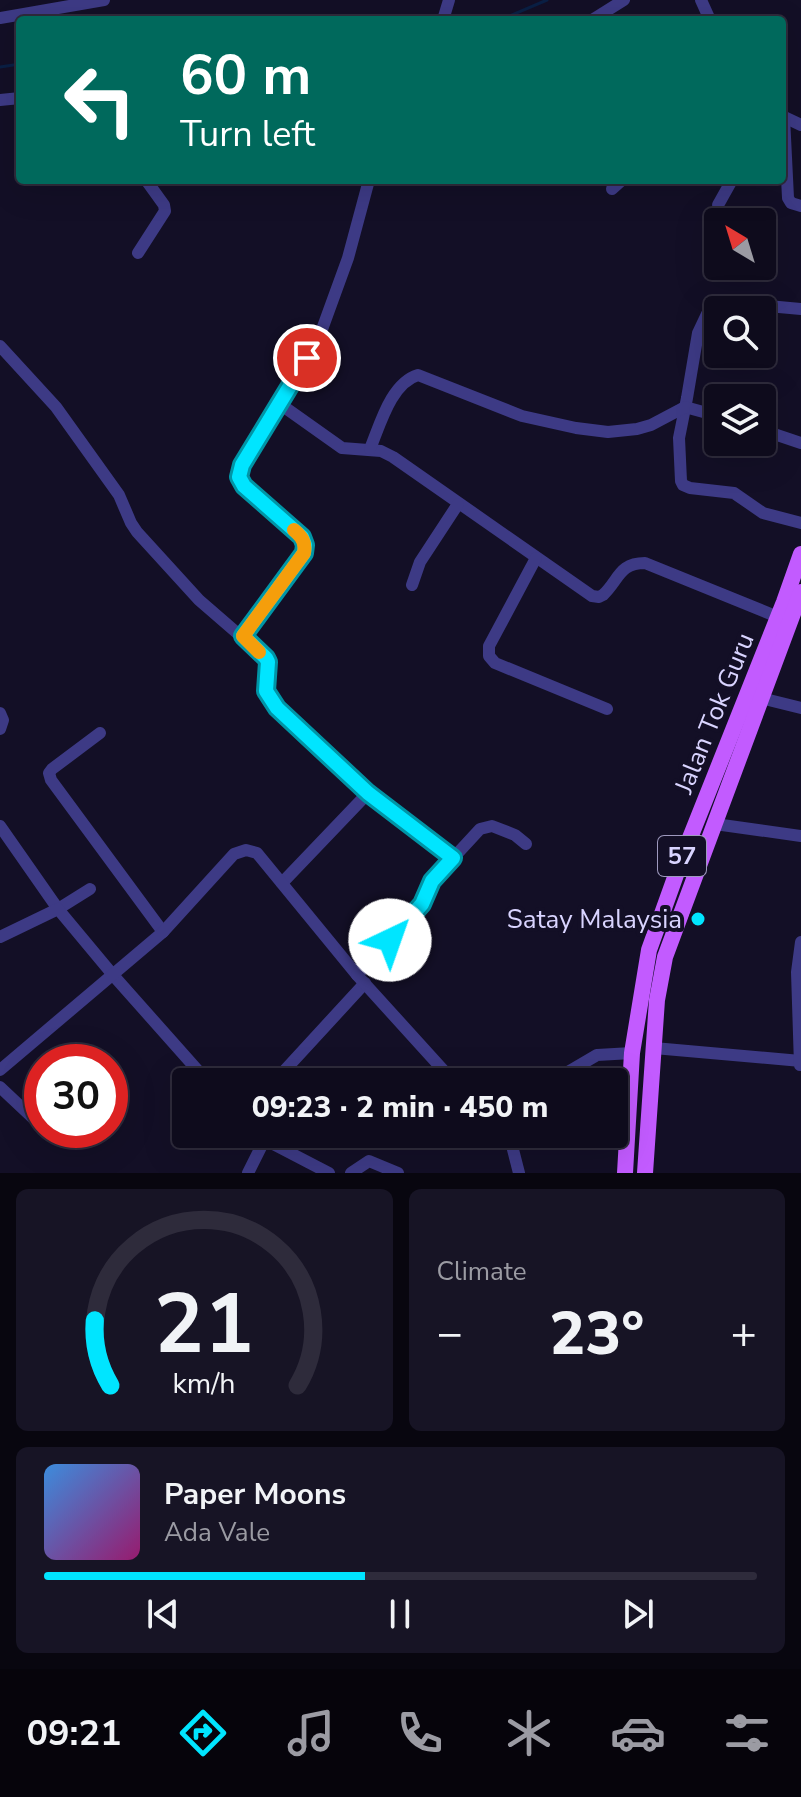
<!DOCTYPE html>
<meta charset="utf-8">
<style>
body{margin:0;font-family:"Nunito Sans",sans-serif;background:#171425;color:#f1f3f6;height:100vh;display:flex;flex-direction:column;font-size:30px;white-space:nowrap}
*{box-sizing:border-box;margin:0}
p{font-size:26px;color:#9b9ba3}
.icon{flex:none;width:44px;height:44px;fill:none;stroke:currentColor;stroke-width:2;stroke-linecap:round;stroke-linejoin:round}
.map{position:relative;height:1173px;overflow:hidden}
.side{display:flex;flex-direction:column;gap:16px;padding:16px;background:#08060f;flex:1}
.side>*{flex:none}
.guide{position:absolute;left:16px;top:16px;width:770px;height:168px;border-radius:8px;box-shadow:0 8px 32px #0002,0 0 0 2px #2e2b3b;background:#00695c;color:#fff;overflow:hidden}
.needle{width:52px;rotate:322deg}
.tools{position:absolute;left:704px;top:208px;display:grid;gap:16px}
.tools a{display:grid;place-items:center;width:72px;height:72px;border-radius:8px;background:#0e0b1c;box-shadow:0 8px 32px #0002,0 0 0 2px #2e2b3b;font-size:40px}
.speed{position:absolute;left:24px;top:1044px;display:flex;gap:16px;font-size:40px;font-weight:700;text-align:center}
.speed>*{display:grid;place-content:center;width:104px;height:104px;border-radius:50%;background:#0e0b1c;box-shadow:0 8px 32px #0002,0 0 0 2px #2e2b3b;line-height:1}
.speed .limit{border:12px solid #d22;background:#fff;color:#111}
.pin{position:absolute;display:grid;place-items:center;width:68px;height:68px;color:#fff;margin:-34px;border:4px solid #fff;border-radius:50%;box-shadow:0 2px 8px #0007}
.me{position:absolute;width:88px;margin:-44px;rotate:42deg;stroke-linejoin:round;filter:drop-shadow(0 0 6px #0008)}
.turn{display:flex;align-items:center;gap:28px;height:168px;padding:0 32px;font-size:36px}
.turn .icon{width:104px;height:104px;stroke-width:2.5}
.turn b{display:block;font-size:56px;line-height:68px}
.big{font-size:60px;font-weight:800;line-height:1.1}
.side .widget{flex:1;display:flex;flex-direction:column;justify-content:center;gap:12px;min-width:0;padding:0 28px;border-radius:12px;background:#171425}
.side .dial{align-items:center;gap:0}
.dial svg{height:208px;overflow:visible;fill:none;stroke:#2e2b3b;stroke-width:7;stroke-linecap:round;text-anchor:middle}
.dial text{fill:#f1f3f6;stroke:none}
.song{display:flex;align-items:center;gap:24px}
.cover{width:96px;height:96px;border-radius:12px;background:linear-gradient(135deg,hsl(210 70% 55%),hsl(320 70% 35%))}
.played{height:8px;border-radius:4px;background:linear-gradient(90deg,#00e5ff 45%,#2e2b3b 45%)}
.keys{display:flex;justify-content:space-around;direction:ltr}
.heat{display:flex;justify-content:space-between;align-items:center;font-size:44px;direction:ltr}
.side .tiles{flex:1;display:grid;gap:16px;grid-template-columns:1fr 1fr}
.widget:last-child{grid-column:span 2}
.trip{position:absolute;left:172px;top:1068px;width:456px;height:80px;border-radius:8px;background:#0e0b1c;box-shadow:0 8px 32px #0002,0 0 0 2px #2e2b3b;font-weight:800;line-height:80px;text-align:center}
.dock{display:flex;height:128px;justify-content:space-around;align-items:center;background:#06040b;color:#9b9ba3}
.dock .icon{width:56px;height:56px}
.dock .current{color:#00e5ff}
.dock b{font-size:36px;color:#f1f3f6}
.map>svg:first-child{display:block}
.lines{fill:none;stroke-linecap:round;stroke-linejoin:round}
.stream{stroke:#0a1f44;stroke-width:3}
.minor{stroke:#3d3a85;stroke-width:12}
.major{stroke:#c25bff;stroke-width:16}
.route-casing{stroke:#0095a6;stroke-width:20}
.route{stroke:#00e5ff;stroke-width:14}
.slow{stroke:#f59e0b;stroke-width:14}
.poi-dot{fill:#00e5ff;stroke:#130f26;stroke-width:3}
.labels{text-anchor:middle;stroke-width:8;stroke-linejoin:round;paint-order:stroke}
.shield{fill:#130f26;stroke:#9e99be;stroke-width:2}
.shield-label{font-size:24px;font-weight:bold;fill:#d9d4ff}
.street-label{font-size:26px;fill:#d9d4ff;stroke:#130f26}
.poi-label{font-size:26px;fill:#d9d4ff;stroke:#130f26;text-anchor:end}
</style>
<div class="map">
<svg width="801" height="1173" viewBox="0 0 801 1173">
<rect width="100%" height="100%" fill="#130f26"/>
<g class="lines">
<g class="stream">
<path d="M 500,20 L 547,0"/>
<path d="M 0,67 L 20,64"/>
</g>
<g class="minor">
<path d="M 701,0 L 710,20"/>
<path d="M 0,18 L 104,0"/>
<path d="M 443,20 L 449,0"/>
<path d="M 592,20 L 624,0"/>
<path d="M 0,100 L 20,98"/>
<path d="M 782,116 L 801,125"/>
<path d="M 784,117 L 788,198 L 791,203 L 801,206"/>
<path d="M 612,189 L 622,180"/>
<path d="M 718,205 L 732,180"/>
<path d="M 138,253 L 165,211 L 164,205 L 146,180"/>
<path d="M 760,310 L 768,306 L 801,309"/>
<path d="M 718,317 L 707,314 L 698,333 L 687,398 L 679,438 L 681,481 L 683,485 L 690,488 L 734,493 L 763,513 L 801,523"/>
<path d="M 0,346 L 56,407 L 119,495 L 131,523 L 137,532 L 199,600 L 266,658 L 268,662 C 265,683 263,691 277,708 L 368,793 L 453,858"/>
<path d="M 280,404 L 342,448 L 381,451 L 393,457 L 592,596 L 599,597 L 603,595 C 619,580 619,563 645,563 L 778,617"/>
<path d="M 762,430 L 801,443"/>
<path d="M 370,449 C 380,425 391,383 418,375 L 522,416 L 576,428 L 608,432 L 637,429 L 651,425 L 685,407 L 718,416"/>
<path d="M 536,558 L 489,646 L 489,656 L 495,663 L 607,709"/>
<path d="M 412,585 L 420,562 L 458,504"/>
<path d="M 243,636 L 304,553 L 305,545 L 302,537 L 244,486 L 240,481 L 239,472 L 320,335 L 348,258 L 369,180"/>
<path d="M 761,698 L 801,708"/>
<path d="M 0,713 L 3,720 L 0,729"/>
<path d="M 100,733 L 52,769 L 49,773 L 51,780 L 163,932"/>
<path d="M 715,824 L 801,836"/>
<path d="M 0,826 L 58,909 L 90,889"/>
<path d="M 282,883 L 368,793"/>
<path d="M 0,937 L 58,909 L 113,975 L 208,1082"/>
<path d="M 654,1048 L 801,1061"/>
<path d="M 800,1065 L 797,972 L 801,942"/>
<path d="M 0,1070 L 163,932 L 234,854 L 246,850 L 257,853 L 357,975"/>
<path d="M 274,1082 L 365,983"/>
<path d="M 454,1082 L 357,975 L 422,904 L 432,881 L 480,829 L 492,826 L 515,835 L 526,844"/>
<path d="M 551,1082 L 597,1055 L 632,1053"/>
<path d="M 0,1087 L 35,1120 L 42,1123"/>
<path d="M 69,1130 L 70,1132"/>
<path d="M 263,1134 L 275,1145 L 329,1173"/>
<path d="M 509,1134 L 519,1173"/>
<path d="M 248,1173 L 266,1137"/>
<path d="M 351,1173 L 369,1161 L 398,1173"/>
</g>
<g class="major">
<path d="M 625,1173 L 632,1053 L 649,950 L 682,858 L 784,602 L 801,554"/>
<path d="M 645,1173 L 657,1000 L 665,957 L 801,592"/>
</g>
</g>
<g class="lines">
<defs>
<path id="route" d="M 307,358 L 242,465 L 239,477 L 244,486 L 302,537 L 305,545 L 304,553 L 243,636 L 266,658 L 268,662 L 266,691 L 277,708 L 368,793 L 453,858 L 432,881 L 422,904 L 390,940"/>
</defs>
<use href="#route" class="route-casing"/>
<use href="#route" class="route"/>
<path class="slow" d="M 259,652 L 243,636 L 304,553 C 306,542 302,537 294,530"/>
</g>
<circle class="poi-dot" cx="698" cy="919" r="8"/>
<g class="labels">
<rect class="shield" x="658" y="836" width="48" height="40" rx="6"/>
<g class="shield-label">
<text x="682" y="864">57</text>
</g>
<g class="street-label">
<text transform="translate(714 713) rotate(-68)" y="9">Jalan Tok Guru</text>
</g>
<g class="poi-label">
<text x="682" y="928">Satay Malaysia</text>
</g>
</g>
</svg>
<div class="tools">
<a><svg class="needle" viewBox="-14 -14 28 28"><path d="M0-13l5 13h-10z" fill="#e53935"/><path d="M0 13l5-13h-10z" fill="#9b9ba3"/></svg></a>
<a><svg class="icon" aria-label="search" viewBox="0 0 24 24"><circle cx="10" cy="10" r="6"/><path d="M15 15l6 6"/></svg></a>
<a><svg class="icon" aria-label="layers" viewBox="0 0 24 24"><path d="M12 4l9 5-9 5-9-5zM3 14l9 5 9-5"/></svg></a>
</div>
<div class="speed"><div class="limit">30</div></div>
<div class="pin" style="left:307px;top:358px;background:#d93025"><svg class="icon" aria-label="arrive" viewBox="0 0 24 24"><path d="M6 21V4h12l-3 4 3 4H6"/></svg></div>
<svg class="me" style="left:390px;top:940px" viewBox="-20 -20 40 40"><circle r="19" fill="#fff"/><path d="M0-13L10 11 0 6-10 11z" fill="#00e5ff"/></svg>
<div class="trip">09:23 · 2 min · 450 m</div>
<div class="guide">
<div class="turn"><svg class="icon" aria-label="left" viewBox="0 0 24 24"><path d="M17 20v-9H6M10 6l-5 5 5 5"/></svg><div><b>60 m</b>Turn left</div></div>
</div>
</div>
<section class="side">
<div class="tiles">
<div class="widget dial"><svg viewBox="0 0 100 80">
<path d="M14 69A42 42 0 1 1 86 69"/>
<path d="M14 69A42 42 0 0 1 8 44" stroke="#00e5ff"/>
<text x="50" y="56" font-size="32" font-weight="700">21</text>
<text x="50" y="72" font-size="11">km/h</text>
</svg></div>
<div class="widget"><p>Climate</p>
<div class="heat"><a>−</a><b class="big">23°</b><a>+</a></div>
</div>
<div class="widget">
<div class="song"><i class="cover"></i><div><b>Paper Moons</b><p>Ada Vale</p></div></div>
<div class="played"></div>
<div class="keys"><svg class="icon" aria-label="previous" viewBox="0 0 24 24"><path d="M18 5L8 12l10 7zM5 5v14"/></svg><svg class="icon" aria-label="pause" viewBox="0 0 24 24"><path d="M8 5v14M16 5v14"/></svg><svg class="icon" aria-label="next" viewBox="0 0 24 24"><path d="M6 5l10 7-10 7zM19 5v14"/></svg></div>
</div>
</div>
</section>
<nav class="dock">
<b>09:21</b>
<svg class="icon current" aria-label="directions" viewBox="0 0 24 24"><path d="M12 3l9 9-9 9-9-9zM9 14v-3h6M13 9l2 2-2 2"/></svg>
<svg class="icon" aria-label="music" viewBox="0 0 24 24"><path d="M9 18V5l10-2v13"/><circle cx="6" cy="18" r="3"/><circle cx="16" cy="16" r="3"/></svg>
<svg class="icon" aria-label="phone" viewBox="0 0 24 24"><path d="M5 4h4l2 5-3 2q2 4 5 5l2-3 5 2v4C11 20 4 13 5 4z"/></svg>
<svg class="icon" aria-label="climate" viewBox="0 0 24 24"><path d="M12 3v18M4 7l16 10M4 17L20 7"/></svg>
<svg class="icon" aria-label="car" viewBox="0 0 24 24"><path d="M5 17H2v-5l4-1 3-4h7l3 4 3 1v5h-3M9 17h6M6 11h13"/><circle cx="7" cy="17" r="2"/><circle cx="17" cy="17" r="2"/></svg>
<svg class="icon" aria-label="filters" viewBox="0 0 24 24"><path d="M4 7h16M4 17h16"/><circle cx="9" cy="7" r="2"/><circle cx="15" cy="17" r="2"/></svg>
</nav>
